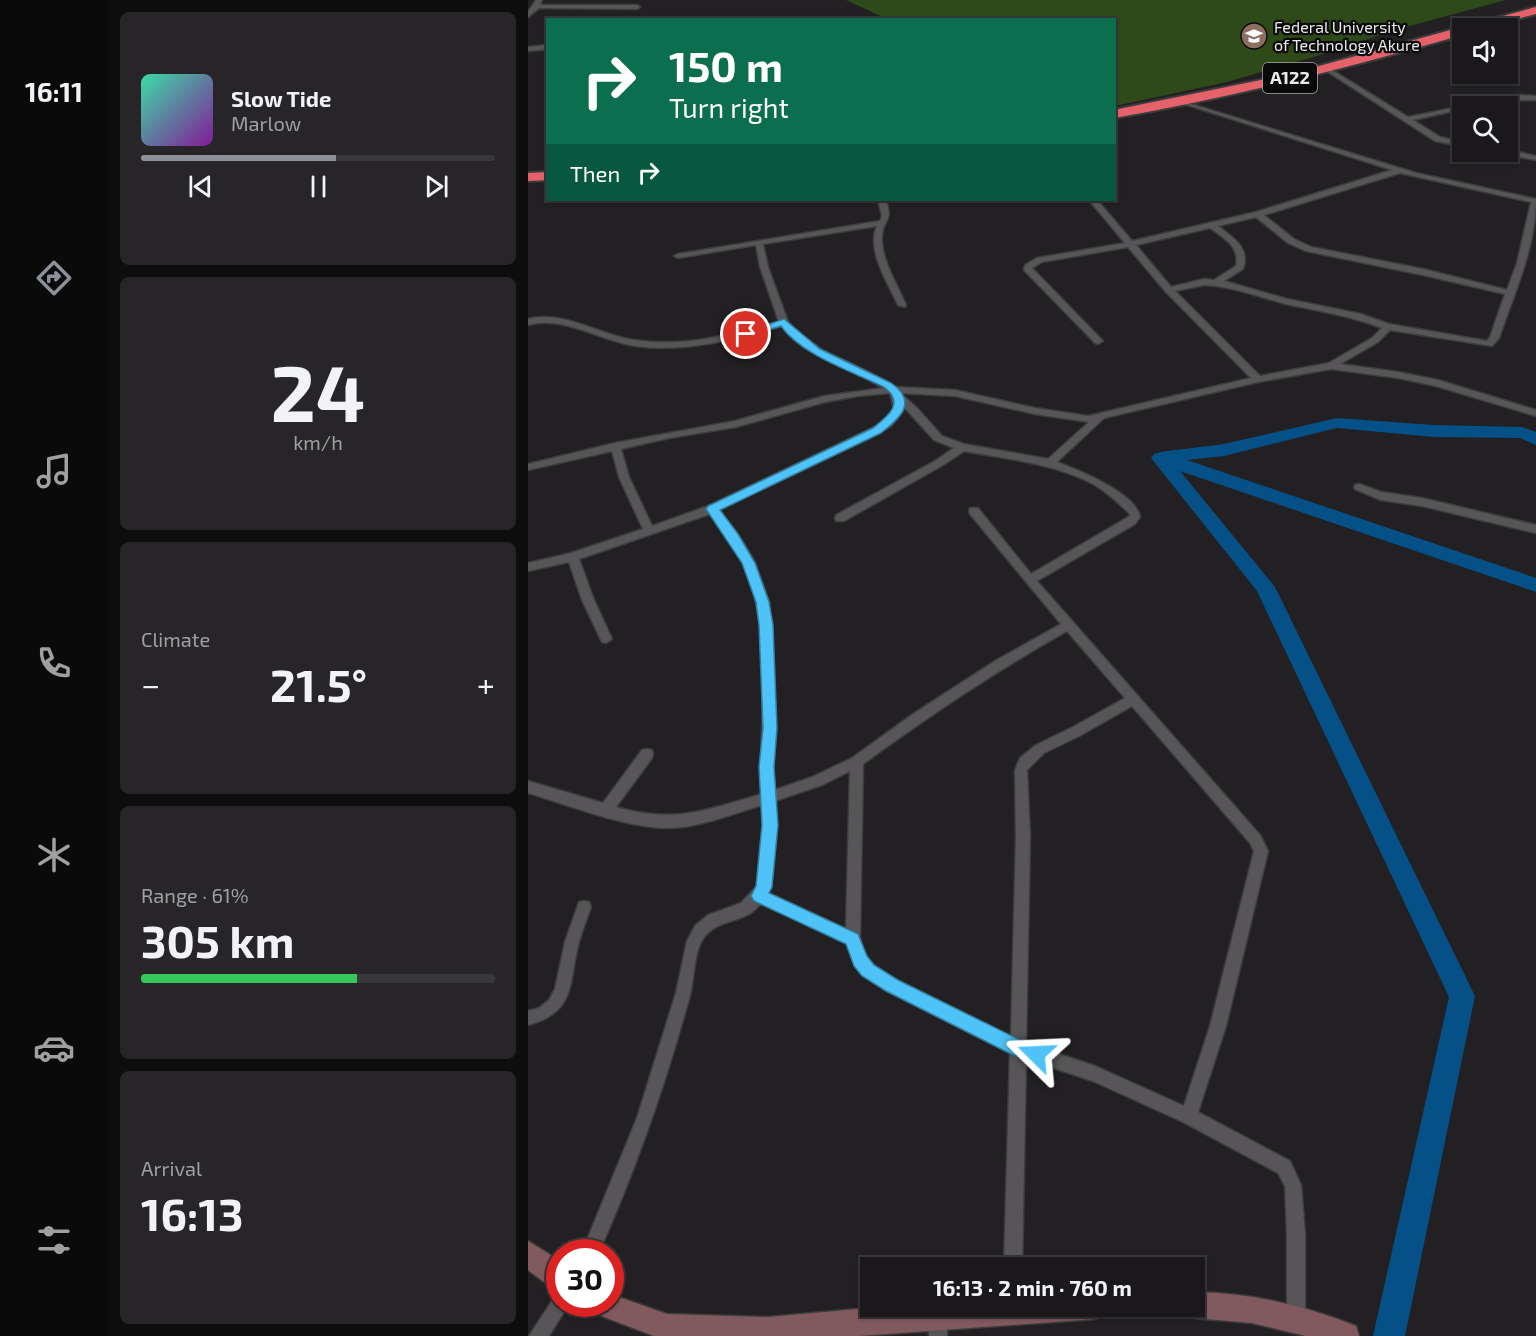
<!DOCTYPE html>
<meta charset="utf-8">
<style>
body{margin:0;font-family:"Exo 2",sans-serif;background:#272527;color:#f1f3f6;height:100vh;display:flex;flex-direction:column;font-size:22px;white-space:nowrap}
*{box-sizing:border-box;margin:0}
p{font-size:20px;color:#9fa0a2}
.icon{flex:none;width:33px;height:33px;fill:none;stroke:currentColor;stroke-width:2;stroke-linecap:round;stroke-linejoin:round}
.map{position:relative;flex:1;overflow:hidden}
.drawer{display:flex;flex-direction:column;gap:12px;padding:12px;background:#0e0d0e;width:420px}
.drawer>*{flex:none}
.guide{position:absolute;left:18px;top:18px;width:570px;height:183px;border-radius:0px;box-shadow:0 2px 4px #0004,0 0 0 2px #383739;background:#0b6e4f;color:#fff;overflow:hidden}
.buttons{position:absolute;left:924px;top:18px;display:grid;gap:12px}
.buttons a{display:grid;place-items:center;width:66px;height:66px;border-radius:0px;background:#1a181a;box-shadow:0 2px 4px #0004,0 0 0 2px #383739;font-size:30px}
.speed{position:absolute;left:18px;top:1239px;display:flex;gap:12px;font-size:30px;font-weight:700;text-align:center}
.speed>*{display:grid;place-content:center;width:78px;height:78px;border-radius:50%;background:#1a181a;box-shadow:0 2px 4px #0004,0 0 0 2px #383739;line-height:1}
.speed .limit{border:9px solid #d22;background:#fff;color:#111}
.pin{position:absolute;display:grid;place-items:center;width:51px;height:51px;color:#fff;margin:-26px;border:3px solid #fff;border-radius:50%;box-shadow:0 2px 6px #0007}
.me{position:absolute;width:66px;margin:-33px;rotate:291deg;stroke-linejoin:round;filter:drop-shadow(0 0 4px #0008)}
.turn{display:flex;align-items:center;gap:21px;height:126px;padding:0 24px;font-size:27px}
.turn .icon{width:78px;height:78px;stroke-width:2.5}
.turn b{display:block;font-size:42px;line-height:51px}
.then{display:flex;align-items:center;height:57px;padding:0 24px;background:#0003;gap:12px;font-size:22px}
.big{font-size:45px;font-weight:700;line-height:1.1}
.drawer .card{flex:1;display:flex;flex-direction:column;justify-content:center;gap:9px;min-width:0;padding:0 21px;border-radius:9px;background:#272527}
.drawer .dial{align-items:center;gap:0}
.dial b{font-size:78px;line-height:1}
.song{display:flex;align-items:center;gap:18px}
.cover{width:72px;height:72px;border-radius:9px;background:linear-gradient(135deg,hsl(160 70% 55%),hsl(290 70% 35%))}
.played{height:6px;border-radius:3px;background:linear-gradient(90deg,#8c9099 55%,#383739 55%)}
.keys{display:flex;justify-content:space-around;direction:ltr}
.heat{display:flex;justify-content:space-between;align-items:center;font-size:33px;direction:ltr}
.charge{height:9px;border-radius:4px;background:linear-gradient(90deg,#34c759 61%,#383739 0)}
.trip{position:absolute;left:332px;top:1257px;width:345px;height:60px;border-radius:0px;background:#1a181a;box-shadow:0 2px 4px #0004,0 0 0 2px #383739;font-weight:700;line-height:60px;text-align:center}
main{display:flex;flex:1;min-height:0}
.dock{display:flex;flex-direction:column;width:108px;justify-content:space-around;align-items:center;background:#0a0a0a;color:#9fa0a2}
.dock .icon{width:42px;height:42px}
.dock .selected{color:#8c9099}
.dock b{font-size:27px;color:#f1f3f6}
.map>svg:first-child{display:block}
.green{fill:#2d4a18}
.lines{fill:none;stroke-linecap:round;stroke-linejoin:round}
.river{fill:#065088;fill-rule:evenodd}
.street-casing{stroke:#3c3c3d;stroke-width:3}
.secondary-casing{stroke:#3c3c3d;stroke-width:3}
.highway-casing{stroke:#3c3c3d;stroke-width:4}
.street{fill:#575557;fill-rule:evenodd}
.secondary{fill:#82595d;fill-rule:evenodd}
.highway{fill:#e6626b;fill-rule:evenodd}
.route{fill:#4fc3f7;stroke:#337fa1;stroke-width:1.5}
.labels{text-anchor:middle;stroke-width:4.5;stroke-linejoin:round;paint-order:stroke}
.far-poi-label{font-size:16px;fill:#ecebec;stroke:#0b0a0b;text-anchor:start}
.shield{fill:#0b0a0b;stroke:#a8a8a8;stroke-width:1.5}
.shield-label{font-size:18px;font-weight:bold;fill:#ecebec}
</style>
<main>
<nav class="dock">
<b>16:11</b>
<svg class="icon selected" aria-label="directions" viewBox="0 0 24 24"><path d="M12 3l9 9-9 9-9-9zM9 14v-3h6M13 9l2 2-2 2"/></svg>
<svg class="icon" aria-label="music" viewBox="0 0 24 24"><path d="M9 18V5l10-2v13"/><circle cx="6" cy="18" r="3"/><circle cx="16" cy="16" r="3"/></svg>
<svg class="icon" aria-label="phone" viewBox="0 0 24 24"><path d="M5 4h4l2 5-3 2q2 4 5 5l2-3 5 2v4C11 20 4 13 5 4z"/></svg>
<svg class="icon" aria-label="climate" viewBox="0 0 24 24"><path d="M12 3v18M4 7l16 10M4 17L20 7"/></svg>
<svg class="icon" aria-label="car" viewBox="0 0 24 24"><path d="M5 17H2v-5l4-1 3-4h7l3 4 3 1v5h-3M9 17h6M6 11h13"/><circle cx="7" cy="17" r="2"/><circle cx="17" cy="17" r="2"/></svg>
<svg class="icon" aria-label="filters" viewBox="0 0 24 24"><path d="M4 7h16M4 17h16"/><circle cx="9" cy="7" r="2"/><circle cx="15" cy="17" r="2"/></svg>
</nav>
<section class="drawer">
<div class="card">
<div class="song"><i class="cover"></i><div><b>Slow Tide</b><p>Marlow</p></div></div>
<div class="played"></div>
<div class="keys"><svg class="icon" aria-label="previous" viewBox="0 0 24 24"><path d="M18 5L8 12l10 7zM5 5v14"/></svg><svg class="icon" aria-label="pause" viewBox="0 0 24 24"><path d="M8 5v14M16 5v14"/></svg><svg class="icon" aria-label="next" viewBox="0 0 24 24"><path d="M6 5l10 7-10 7zM19 5v14"/></svg></div>
</div>
<div class="card dial"><b>24</b><p>km/h</p></div>
<div class="card"><p>Climate</p>
<div class="heat"><a>−</a><b class="big">21.5°</b><a>+</a></div>
</div>
<div class="card"><p>Range · 61%</p><b class="big">305 km</b><div class="charge"></div></div>
<div class="card"><p>Arrival</p><b class="big">16:13</b></div>
</section>
<div class="map">
<svg width="1008" height="1336" viewBox="0 0 1008 1336">
<rect width="100%" height="100%" fill="#222022"/>
<path class="green" d="M 318,0 L 978,0 L 863,31 L 806,51 L 699,82 L 587,106 L 586,20 L 359,19 Z"/>
<g class="lines">
<path class="river" d="M 809,418 L 906,425 L 994,427 L 1008,432 L 1008,445 L 992,438 L 906,437 L 809,428 L 696,456 L 659,460 L 1008,578 L 1008,592 L 652,471 L 747,587 L 947,996 L 877,1336 L 845,1336 L 921,997 L 729,591 L 623,458 L 626,454 L 632,452 L 696,444 Z"/>
<defs>
<g id="street">
<path d="M 8,0 L 14,0 L 12,4 L 15,5 L 109,5 L 112,7 L 109,9 L 11,8 L 0,17 L 0,12 Z"/>
<path d="M 20,45 L 20,49 L 0,51 L 0,47 Z"/>
<path d="M 799,67 L 880,117 L 990,95 L 1008,96 L 1008,100 C 983,99 959,106 934,106 L 934,109 L 885,120 L 912,137 L 934,142 L 934,146 L 907,141 L 797,70 L 796,69 Z"/>
<path d="M 650,100 L 888,173 L 1008,199 C 1008,247 986,294 971,338 L 964,346 L 862,330 L 850,342 L 812,364 L 870,372 L 910,380 L 1008,410 L 1008,416 L 908,386 L 870,378 L 803,369 L 730,382 L 576,418 L 529,462 C 550,470 608,493 612,517 L 607,524 L 509,581 L 732,835 L 740,851 L 698,1026 L 670,1112 L 762,1161 L 773,1185 L 777,1234 L 777,1319 L 774,1325 L 768,1328 L 762,1325 L 759,1319 L 759,1234 L 757,1186 L 750,1173 L 655,1122 L 565,1081 L 498,1059 L 494,1268 L 476,1268 L 482,1053 L 359,991 L 335,975 L 327,966 L 319,943 L 233,904 C 230,906 226,911 223,913 C 208,922 191,921 178,935 C 165,949 167,977 162,995 C 138,1083 108,1169 71,1252 L 54,1252 L 109,1118 L 148,993 L 159,941 L 167,926 L 180,915 L 213,903 L 229,886 L 235,825 L 234,805 C 204,814 171,828 139,828 C 98,828 40,805 0,793 L 0,781 L 75,803 L 114,750 L 119,749 L 124,750 L 125,754 L 124,758 L 88,807 C 147,824 178,810 234,794 C 230,721 247,632 215,563 C 207,545 193,529 182,514 L 51,559 L 66,600 L 84,639 L 78,643 L 74,642 L 54,600 L 41,562 L 0,571 L 0,563 L 43,553 L 115,529 L 91,477 L 84,451 L 0,470 L 0,464 L 87,443 L 207,421 L 296,396 L 356,388 L 276,347 L 254,326 C 207,339 157,353 108,346 C 72,341 36,315 0,325 L 0,319 C 36,310 71,335 106,340 C 155,348 205,334 251,322 L 232,267 L 228,245 L 150,258 L 146,256 L 150,254 L 352,221 L 354,216 L 350,200 L 358,200 C 365,223 356,217 354,235 C 352,258 369,284 378,305 L 377,307 L 370,305 C 360,283 338,250 349,226 L 235,244 L 240,267 L 260,322 L 270,333 L 296,351 L 341,372 L 368,387 L 427,390 L 507,408 L 560,416 L 723,378 L 638,292 L 600,247 L 514,262 L 504,268 L 573,339 L 575,341 L 570,344 L 567,343 L 496,270 L 497,265 L 509,258 L 597,243 L 561,200 L 569,200 L 604,241 L 728,212 L 864,170 L 650,102 ZM 872,173 L 1003,202 L 989,263 L 979,290 L 895,269 L 783,247 L 766,239 L 736,215 ZM 728,217 L 760,243 L 778,251 L 895,275 L 977,294 L 962,337 L 959,341 L 861,324 L 833,314 L 759,299 L 696,281 L 715,269 C 723,248 704,237 690,226 ZM 682,228 C 696,238 712,246 708,266 L 686,280 L 676,279 L 643,287 L 608,245 ZM 676,285 C 704,286 731,297 758,304 C 791,311 823,316 854,328 L 844,338 L 801,363 L 732,376 L 647,291 ZM 362,393 L 366,409 L 357,422 L 180,506 L 124,526 L 101,477 L 93,449 L 141,438 L 208,427 L 297,402 L 330,396 ZM 372,393 L 427,396 L 507,414 L 561,422 L 520,459 L 436,444 L 414,436 L 389,408 ZM 375,406 L 406,440 L 426,448 L 407,461 L 308,515 L 307,518 L 308,521 L 316,521 L 415,465 L 436,451 C 479,459 525,463 565,484 C 578,491 590,503 601,513 L 602,516 L 503,574 L 450,508 L 442,508 L 441,511 L 442,514 L 533,624 L 467,661 L 385,714 L 324,758 L 284,777 L 247,790 L 245,767 L 248,727 L 241,602 L 227,563 L 216,544 L 191,510 L 363,426 L 376,409 ZM 539,631 L 597,698 L 545,727 L 508,745 L 492,758 L 487,770 L 488,837 L 483,1037 L 369,981 L 345,965 L 338,957 L 332,939 L 335,764 C 401,716 468,671 539,631 ZM 604,706 L 722,843 L 726,851 L 682,1026 L 656,1106 L 567,1066 L 498,1043 L 502,837 L 499,770 L 516,753 L 553,735 ZM 322,771 L 318,929 L 240,893 L 243,887 L 249,825 L 247,801 L 294,785 Z"/>
<path d="M 980,150 L 1008,156 L 1008,160 L 976,154 L 976,152 Z"/>
<path d="M 831,484 L 853,492 L 894,498 L 1008,525 L 1008,533 L 894,506 L 853,500 L 827,489 L 826,487 L 827,485 Z"/>
<path d="M 56,901 L 61,902 L 63,907 C 59,919 54,930 51,942 C 40,983 49,1012 0,1025 L 0,1011 L 11,1008 L 21,1000 L 27,989 L 37,942 L 51,902 Z"/>
<path d="M 32,1295 L 32,1304 L 41,1304 L 21,1336 L 1,1336 L 26,1298 Z"/>
<path d="M 410,1309 L 416,1312 L 419,1318 L 419,1336 L 401,1336 L 401,1318 L 404,1312 Z"/>
</g>
<g id="secondary">
<path d="M 0,1241 L 32,1261 L 32,1291 L 23,1287 L 0,1270 Z"/>
<path d="M 666,1292 C 722,1293 776,1305 828,1326 L 831,1336 L 778,1336 L 724,1323 L 666,1318 L 657,1314 L 653,1306 L 666,1306 Z"/>
<path d="M 82,1294 L 139,1314 L 240,1317 L 364,1306 L 580,1306 L 576,1315 L 567,1319 L 331,1336 L 126,1336 L 66,1313 L 62,1304 L 82,1304 Z"/>
</g>
<g id="highway">
<path d="M 1008,7 L 1008,14 L 954,28 L 934,28 L 934,35 C 820,68 704,97 586,118 L 586,110 L 762,74 L 930,28 L 937,28 L 939,26 Z"/>
<path d="M 20,172 L 20,180 L 0,181 L 0,173 Z"/>
</g>
</defs>
<use href="#street" class="street-casing"/>
<use href="#secondary" class="secondary-casing"/>
<use href="#highway" class="highway-casing"/>
<use href="#street" class="street"/>
<use href="#secondary" class="secondary"/>
<use href="#highway" class="highway"/>
</g>
<path class="route" d="M 256,319 L 292,349 L 363,383 C 391,402 371,419 353,433 L 192,510 L 210,534 L 227,563 L 241,602 L 245,625 L 249,728 L 246,767 L 250,825 L 244,887 L 241,893 L 330,934 L 339,956 L 346,965 L 370,980 L 492,1040 L 514,1048 L 517,1054 L 514,1060 L 508,1063 L 483,1054 L 358,991 L 334,976 L 326,966 L 318,944 L 226,901 L 223,896 L 228,886 L 234,825 L 231,767 L 235,728 L 231,625 L 228,602 L 214,563 L 178,509 L 180,506 L 345,428 C 359,417 378,403 356,387 C 325,372 273,355 253,326 L 218,337 L 212,334 Z"/>
<defs>
<symbol id="university-disc" viewBox="-11 -11 22 22"><circle r="9.5" fill="#8d6e63" stroke="#0b0a0b"/><path d="M0-5L7-2L0 1L-7-2ZM-4 1L0 2.5L4 1V4Q0 6-4 4Z" fill="#fff"/></symbol>
</defs>
<g fill-rule="evenodd">
<use href="#university-disc" x="711" y="21" width="30" height="30"/>
</g>
<g class="labels">
<g class="far-poi-label">
<text x="746" y="33">Federal University<tspan x="746" dy="18">of Technology Akure</tspan></text>
</g>
<rect class="shield" x="735" y="63" width="54" height="30" rx="4.5"/>
<g class="shield-label">
<text x="762" y="84">A122</text>
</g>
</g>
</svg>
<div class="buttons">
<a><svg class="icon" aria-label="sound" viewBox="0 0 24 24"><path d="M4 9h4l5-4v14l-5-4H4zM17 9q2 3 0 6"/></svg></a>
<a><svg class="icon" aria-label="search" viewBox="0 0 24 24"><circle cx="10" cy="10" r="6"/><path d="M15 15l6 6"/></svg></a>
</div>
<div class="speed"><div class="limit">30</div></div>
<div class="pin" style="left:218px;top:334px;background:#d93025"><svg class="icon" aria-label="arrive" viewBox="0 0 24 24"><path d="M6 21V4h12l-3 4 3 4H6"/></svg></div>
<svg class="me" style="left:508px;top:1054px" viewBox="-20 -20 40 40"><path d="M0-17L14 15 0 8-14 15z" fill="#4fc3f7" stroke="#fff" stroke-width="4"/></svg>
<div class="trip">16:13 · 2 min · 760 m</div>
<div class="guide">
<div class="turn"><svg class="icon" aria-label="right" viewBox="0 0 24 24"><path d="M7 20v-9h11M14 6l5 5-5 5"/></svg><div><b>150 m</b>Turn right</div></div>
<div class="then">Then<svg class="icon" aria-label="right" viewBox="0 0 24 24"><path d="M7 20v-9h11M14 6l5 5-5 5"/></svg></div>
</div>
</div>
</main>
